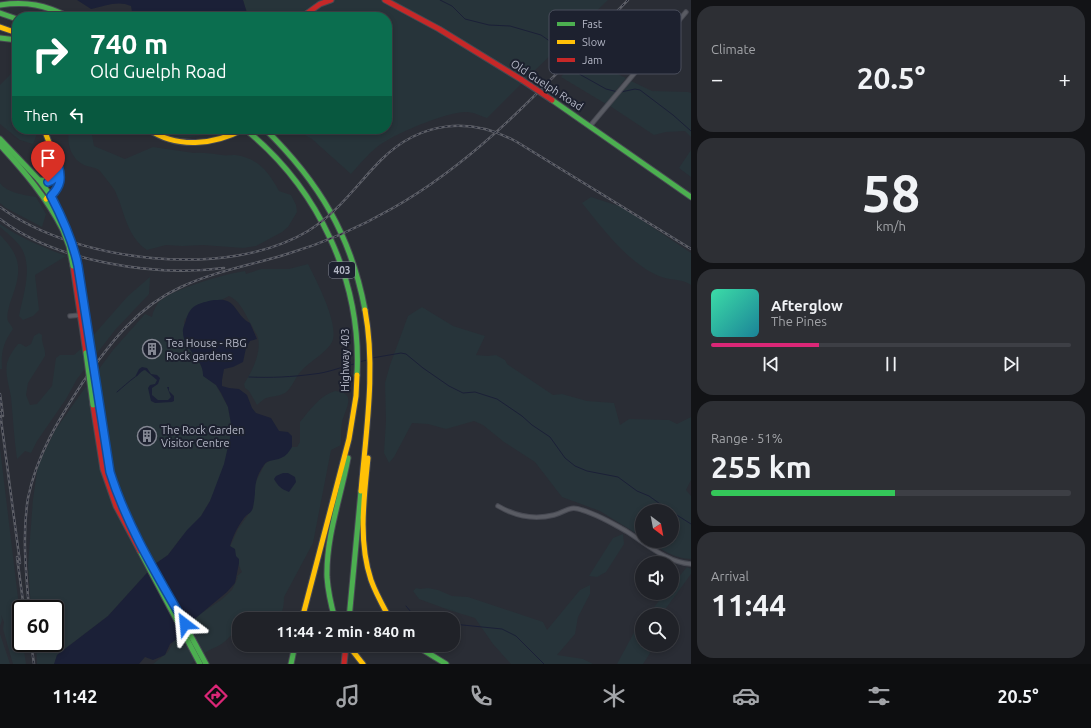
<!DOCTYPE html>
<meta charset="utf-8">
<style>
body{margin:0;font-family:Ubuntu,sans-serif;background:#2d2f34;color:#f1f3f6;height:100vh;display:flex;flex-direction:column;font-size:15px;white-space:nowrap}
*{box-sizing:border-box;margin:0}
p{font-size:13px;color:#a2a4a8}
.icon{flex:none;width:22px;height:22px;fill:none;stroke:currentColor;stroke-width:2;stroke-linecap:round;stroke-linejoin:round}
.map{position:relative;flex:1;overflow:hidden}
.side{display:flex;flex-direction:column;gap:6px;padding:6px;background:#121316;width:400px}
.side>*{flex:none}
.top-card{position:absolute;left:12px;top:12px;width:380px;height:122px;border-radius:16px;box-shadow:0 2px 6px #0003,0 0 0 1px #3d3f45;background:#0b6e4f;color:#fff;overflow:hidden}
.needle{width:26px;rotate:148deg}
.fabs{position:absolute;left:635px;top:504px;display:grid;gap:8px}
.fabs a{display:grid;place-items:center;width:44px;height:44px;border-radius:50%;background:#202228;box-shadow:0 2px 6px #0003,0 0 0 1px #3d3f45;font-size:20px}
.speed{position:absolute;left:12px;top:600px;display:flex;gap:8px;font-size:20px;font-weight:700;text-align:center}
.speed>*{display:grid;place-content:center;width:52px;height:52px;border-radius:50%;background:#202228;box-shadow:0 2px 6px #0003,0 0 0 1px #3d3f45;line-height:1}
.speed .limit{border:2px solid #111;border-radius:6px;background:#fff;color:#111}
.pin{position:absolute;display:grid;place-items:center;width:34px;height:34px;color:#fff;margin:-41px -17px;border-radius:50% 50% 50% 0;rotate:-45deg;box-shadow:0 0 4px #0007}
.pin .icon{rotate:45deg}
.me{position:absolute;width:44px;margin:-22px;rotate:331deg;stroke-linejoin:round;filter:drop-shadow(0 0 3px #0008)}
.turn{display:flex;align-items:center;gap:14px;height:84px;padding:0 12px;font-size:18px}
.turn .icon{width:52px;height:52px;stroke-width:2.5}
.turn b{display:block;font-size:28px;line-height:34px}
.then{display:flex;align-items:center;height:38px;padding:0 12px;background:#0003;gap:8px;font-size:15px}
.big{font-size:30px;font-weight:700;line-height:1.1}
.side .tile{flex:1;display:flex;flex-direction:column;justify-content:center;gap:6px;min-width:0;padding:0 14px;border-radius:16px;background:#2d2f34}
.side .dial{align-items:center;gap:0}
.dial b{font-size:52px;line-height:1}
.song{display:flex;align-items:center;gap:12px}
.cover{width:48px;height:48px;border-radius:6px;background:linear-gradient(135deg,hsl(160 70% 55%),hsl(190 70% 35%))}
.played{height:4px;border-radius:2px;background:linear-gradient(90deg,#db2777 30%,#3d3f45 30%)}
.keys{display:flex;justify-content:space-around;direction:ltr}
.heat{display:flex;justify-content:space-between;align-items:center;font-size:22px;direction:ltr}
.charge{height:6px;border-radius:3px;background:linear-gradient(90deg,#34c759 51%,#3d3f45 0)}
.trip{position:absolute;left:232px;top:612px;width:228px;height:40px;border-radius:16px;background:#202228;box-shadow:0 2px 6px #0003,0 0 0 1px #3d3f45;font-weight:700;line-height:40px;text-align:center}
.dock{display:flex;height:64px;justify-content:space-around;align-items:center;background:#0d0e10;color:#a2a4a8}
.dock .icon{width:28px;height:28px}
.dock .current{color:#db2777}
.dock b{font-size:18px;color:#f1f3f6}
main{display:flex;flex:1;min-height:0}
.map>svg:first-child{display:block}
.green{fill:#27343a}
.water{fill:#1b2037}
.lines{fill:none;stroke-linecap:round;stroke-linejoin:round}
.stream{stroke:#1b2037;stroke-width:1}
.street-casing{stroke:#474952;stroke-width:5.5}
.fast-casing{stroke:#474952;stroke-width:7}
.slow-casing{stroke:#474952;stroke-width:7}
.jam-casing{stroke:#474952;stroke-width:7}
.street{stroke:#595b63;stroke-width:3.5}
.fast{stroke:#4caf50;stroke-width:5}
.slow{stroke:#ffc107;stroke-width:5}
.jam{stroke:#c62828;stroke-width:5}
.rail-casing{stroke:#5d5f67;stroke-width:2.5}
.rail{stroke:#1d212f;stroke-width:1;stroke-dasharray:3;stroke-linecap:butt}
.fast-bridge-casing{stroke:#474952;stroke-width:7;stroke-linecap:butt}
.slow-bridge-casing{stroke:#474952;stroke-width:7;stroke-linecap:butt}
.jam-bridge-casing{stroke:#474952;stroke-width:7;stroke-linecap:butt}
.fast-bridge{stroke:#4caf50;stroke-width:5}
.slow-bridge{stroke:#ffc107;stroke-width:5}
.jam-bridge{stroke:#c62828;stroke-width:5}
.route-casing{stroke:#114b97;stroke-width:10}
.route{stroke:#1a73e8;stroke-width:7}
.labels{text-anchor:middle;stroke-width:4;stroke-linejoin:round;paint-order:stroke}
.shield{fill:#1d212f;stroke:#878a99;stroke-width:1}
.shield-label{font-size:10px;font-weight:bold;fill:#b4b7c6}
.street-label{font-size:11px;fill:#b4b7c6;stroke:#1d212f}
.poi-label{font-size:11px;fill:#b4b7c6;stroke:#1d212f;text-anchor:start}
.key{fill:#1d212f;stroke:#4a4e5c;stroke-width:1}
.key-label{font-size:11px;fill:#b4b7c6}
</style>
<main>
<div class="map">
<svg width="691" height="664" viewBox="0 0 691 664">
<rect width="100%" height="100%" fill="#2a2d35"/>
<g class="green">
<path d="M 243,0 L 608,0 L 529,76 L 487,118 C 481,116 473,112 467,112 C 448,111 391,135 377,147 C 367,155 359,165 351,174 L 312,139 L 293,129 L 387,129 L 387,17 L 247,17 L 247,13 Z"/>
<path d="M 576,59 L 603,67 L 626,78 L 606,104 L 561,77 Z"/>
<path d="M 17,66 L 17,129 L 39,129 L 33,144 L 20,140 L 0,124 L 0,85 L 8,77 Z"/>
<path d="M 631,81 L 652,91 L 688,92 L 691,93 L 691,137 L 685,131 L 666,132 L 654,135 L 610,106 Z"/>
<path d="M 69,129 L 91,129 L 94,146 L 125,159 L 153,147 L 194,153 C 203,152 213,154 222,155 C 226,156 231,155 235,155 C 258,158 269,172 279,191 L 291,195 L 296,205 L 297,212 L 288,227 L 282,232 L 256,246 L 243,248 L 203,245 L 182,246 L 166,245 L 147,250 C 130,239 125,218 119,200 C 117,197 116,192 114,189 C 112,186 101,172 99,170 C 95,167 89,167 84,165 C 71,159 66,143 69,129 Z"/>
<path d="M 188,129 L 212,129 L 231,132 L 183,138 L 171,135 L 187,131 Z"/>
<path d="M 691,150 L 691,177 L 679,168 Z"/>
<path d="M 0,183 C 7,193 25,195 36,197 L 46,214 L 42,227 L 6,208 L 0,203 Z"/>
<path d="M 591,197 L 622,207 L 691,253 L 691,285 C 681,278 670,281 659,276 C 627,262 604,230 582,203 Z"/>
<path d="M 0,224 C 21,238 42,247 66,256 L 35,275 L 39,310 L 33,316 L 23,320 L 19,316 C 23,295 34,266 20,246 C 15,239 7,233 0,227 Z"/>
<path d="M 0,235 C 24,259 21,273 10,303 C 9,308 6,315 8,321 C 9,323 12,326 13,329 C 3,343 1,352 2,369 L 0,369 Z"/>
<path d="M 308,264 C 316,280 340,325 332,342 C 327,352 311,361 303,369 C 296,375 291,390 285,393 C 278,397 270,396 264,399 C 262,401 259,403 257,405 L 249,391 L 245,388 L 244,384 C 252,372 263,350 257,335 C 254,330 251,324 248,319 C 243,309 239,301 229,296 L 185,319 L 184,322 L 186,338 L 208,379 L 216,385 L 228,407 L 232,429 L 223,479 L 201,516 L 180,539 L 168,555 L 155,564 L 108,616 L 57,655 L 55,664 L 37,664 L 36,643 L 55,643 L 55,609 L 31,609 L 28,565 L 33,499 L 38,465 L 56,429 L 82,392 L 113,350 L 145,314 L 152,317 C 153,311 155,308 158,303 C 171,289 225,274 245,271 L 246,274 L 261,269 L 289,269 Z"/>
<path d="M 150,277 L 149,294 L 115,330 L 77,379 L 66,399 L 37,441 L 31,453 L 25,451 L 17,459 C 14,438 13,418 11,397 C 9,386 5,374 7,363 C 9,356 13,350 18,344 L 21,344 L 26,347 L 31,344 L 34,336 L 39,333 L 42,335 C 41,344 46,348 45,356 L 28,383 L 26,395 L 30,405 L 37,404 L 52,386 L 56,358 L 60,355 L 74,355 L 83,347 L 128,296 Z"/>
<path d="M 422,307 L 453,326 L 485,336 L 476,355 L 488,356 L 496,355 L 505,360 L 507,364 L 553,395 L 562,394 L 587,401 L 614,403 L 620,425 L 629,419 L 669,420 L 677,424 L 691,417 L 691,480 L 686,490 L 691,496 L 691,559 C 675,559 661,549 648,541 L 672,541 L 672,511 L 642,511 L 642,537 L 600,511 L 562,497 L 535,462 L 504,442 L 483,425 L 474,421 L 446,429 L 428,424 L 412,423 L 394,457 L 389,463 L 384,453 L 386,421 L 385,383 L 390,365 L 408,316 Z"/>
<path d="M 335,391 C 358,393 345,409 342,422 C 341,429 341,437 341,445 L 331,450 L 313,543 L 284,597 C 284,605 283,613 278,619 L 239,619 L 239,628 C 233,632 227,641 220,645 C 209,650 200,655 191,664 L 153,664 L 168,652 L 182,626 L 221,600 L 232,590 L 238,577 L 236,577 L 242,572 L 230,547 L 238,529 L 253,508 L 255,483 L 265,464 L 289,447 L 297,447 L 300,442 L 300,422 C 310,410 319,396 335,391 Z"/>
<path d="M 0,448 L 21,623 L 21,643 L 23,643 L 26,664 L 13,664 L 3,629 L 4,622 L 1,615 L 2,620 L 0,626 Z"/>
<path d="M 623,534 L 624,544 L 606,572 L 597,577 L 589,576 L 613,538 Z"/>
<path d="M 687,567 L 691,569 L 691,574 L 666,608 L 663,609 L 660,615 L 648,615 L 665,593 L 672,593 L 672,585 Z"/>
<path d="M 590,585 L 590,594 L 578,617 L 575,634 L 557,655 L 583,659 L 593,664 L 511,664 L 493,644 L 475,618 L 449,610 L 419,599 L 413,591 L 416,588 L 420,589 L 428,588 L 438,590 L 452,596 L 468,597 L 543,622 L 547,630 L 580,590 Z"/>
<path d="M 642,622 L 642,645 L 647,645 L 650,653 L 643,664 L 617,664 L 636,629 Z"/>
<path d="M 0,634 L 10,664 L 0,664 Z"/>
</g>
<g class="water">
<path d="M 77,0 L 243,0 L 247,13 L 247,17 L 133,17 L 131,6 C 118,0 105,6 91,9 Z"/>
<path d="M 214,300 C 218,300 223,299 227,301 C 237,305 238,317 250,323 L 257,339 L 250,341 L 246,348 L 243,362 L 233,367 L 224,369 L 222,380 L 222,386 L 229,388 L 239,389 L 247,395 L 252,408 L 256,413 L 271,418 L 279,431 L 288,432 L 292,436 L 292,447 C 289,452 286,456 281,458 C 275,461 268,459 264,465 C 252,482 257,490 253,507 C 252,513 247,514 244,518 C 237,527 233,537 230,546 L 235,549 L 236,556 L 239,559 L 239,563 L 235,583 L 227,592 L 191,622 L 189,630 L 170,644 L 165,655 L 153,660 L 145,657 L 139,664 L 54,664 L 57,655 L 108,616 L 155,564 L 168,555 L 187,530 L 201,516 L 210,501 L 224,464 L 232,429 L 228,407 L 221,393 L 216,385 L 203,376 C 204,358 183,350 183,332 C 182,329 185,324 186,320 C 190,305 199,303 214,300 Z"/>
<path d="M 142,367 L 147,368 L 151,374 L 157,375 L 160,378 L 158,384 L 152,388 L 152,395 L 158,400 L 168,400 L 171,397 L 167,387 L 169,387 L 169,391 L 174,396 L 174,401 L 172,402 L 155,403 L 151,401 L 148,388 L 150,385 L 155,384 L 157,380 L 145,370 C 140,371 139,376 135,377 L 139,369 Z"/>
<path d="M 283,473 L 288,473 L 295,477 L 296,482 L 289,492 C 281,489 278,486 274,479 L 276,476 Z"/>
</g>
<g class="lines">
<g class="stream">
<path d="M 440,0 L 452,6 L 465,19 L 489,25 L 510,26 L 541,35 L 551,42 L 565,64 L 581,75 L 606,89 L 618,92"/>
<path d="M 621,92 L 635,89 L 640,90 L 673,115 L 691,131"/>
<path d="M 372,358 L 401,353 L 406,354 L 423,368 L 449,386 L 463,393 L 475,392 L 497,399 L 522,416 L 532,425 L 550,437 L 565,458 L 575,466 L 587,471 L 618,477 L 637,491 L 649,496 L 670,511"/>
<path d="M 359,362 L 367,360"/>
<path d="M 249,377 C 271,378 292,377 314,374 C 327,373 341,367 354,364"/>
<path d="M 117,392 C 123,387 128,382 135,377"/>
<path d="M 672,512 L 691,524"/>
<path d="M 406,606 L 411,612 L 424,619"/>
<path d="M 453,624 L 502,629 L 516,636 L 544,664"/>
</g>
<defs>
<g id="street">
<path d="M 590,126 L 686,12"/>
<path d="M 70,316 L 81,315"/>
<path d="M 498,506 C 515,516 534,520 554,515 C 566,512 569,505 582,510 C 596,514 614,524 626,531 C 647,544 666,562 691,564"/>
</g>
<g id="fast">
<path d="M 0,5 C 27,1 45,5 69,17"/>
<path d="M 0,13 L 17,19"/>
<path d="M 0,38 L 17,40"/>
<path d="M 552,100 L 691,197"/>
<path d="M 245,129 C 318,188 362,280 357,375"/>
<path d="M 265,129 C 319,182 351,235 365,310"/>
<path d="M 0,139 L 39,180 L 51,196 L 66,226"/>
<path d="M 0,145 C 24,171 47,198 63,230"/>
<path d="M 39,180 L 48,181 L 53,179 L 57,174 L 58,165"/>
<path d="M 97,393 L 110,472 L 124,512 L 206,664"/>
<path d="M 140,551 L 200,664"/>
<path d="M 335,619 C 331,605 328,591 327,577 C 326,536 341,497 348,458"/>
<path d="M 349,619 L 361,491"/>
<path d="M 415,645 L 446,664"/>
<path d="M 291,664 L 295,645"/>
</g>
<g id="slow">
<path d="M 0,27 L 17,33"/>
<path d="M 44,129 L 61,175 C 60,186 54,192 46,199"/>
<path d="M 148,129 C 177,149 214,145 244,129"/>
<path d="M 78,266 L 91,355"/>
<path d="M 368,458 C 364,498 358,541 371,580 C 376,594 383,606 390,619"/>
<path d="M 361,491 C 366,431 376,369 365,310"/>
<path d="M 302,619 L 349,439 L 356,396 L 357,375"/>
<path d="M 348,645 L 363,664"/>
</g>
<g id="jam">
<path d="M 385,0 L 439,29 L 522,80"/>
<path d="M 302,17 L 320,4 L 331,0"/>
<path d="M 73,266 L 86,353"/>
<path d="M 93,405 L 103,469 L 116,506 L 140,551"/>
<path d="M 344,664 L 346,645"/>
</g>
</defs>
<use href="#street" class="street-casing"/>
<use href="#fast" class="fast-casing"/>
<use href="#slow" class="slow-casing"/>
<use href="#jam" class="jam-casing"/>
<use href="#street" class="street"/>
<use href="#fast" class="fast"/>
<use href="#slow" class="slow"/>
<use href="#jam" class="jam"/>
<defs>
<g id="rail">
<path d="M 0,207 C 75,262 227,280 308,231 C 338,213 357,184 381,160 C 420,121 470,116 517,142 L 691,249"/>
<path d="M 0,219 C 56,262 155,277 224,268"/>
<path d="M 0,394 L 3,416"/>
<path d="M 0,412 L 20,563"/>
<path d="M 17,557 L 24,609"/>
<path d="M 29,609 C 26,572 22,535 28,498 C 37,454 59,419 83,382 C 110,343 137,307 181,287 C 215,271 252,265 287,254 C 324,243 360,227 393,208 C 485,156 555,74 628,0"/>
<path d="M 31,643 L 34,664"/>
</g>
</defs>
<use href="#rail" class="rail-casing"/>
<use href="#rail" class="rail"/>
<defs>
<g id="fast-bridge">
<path d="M 63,230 L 69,246 L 73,266"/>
<path d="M 86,353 L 93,405"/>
</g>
<path id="slow-bridge" d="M 66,226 L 71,239 L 78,266"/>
<g id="jam-bridge">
<path d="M 522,80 L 552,100"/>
<path d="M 91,355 L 97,393"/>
</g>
</defs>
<use href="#fast-bridge" class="fast-bridge-casing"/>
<use href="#slow-bridge" class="slow-bridge-casing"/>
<use href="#jam-bridge" class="jam-bridge-casing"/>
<use href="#fast-bridge" class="fast-bridge"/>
<use href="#slow-bridge" class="slow-bridge"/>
<use href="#jam-bridge" class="jam-bridge"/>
</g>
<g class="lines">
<defs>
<path id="route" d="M 48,182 C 57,179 58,173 58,165 C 62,178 61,186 51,196 C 63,219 73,241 78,266 L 110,472 C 127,526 157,575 185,624"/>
</defs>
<use href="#route" class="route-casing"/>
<use href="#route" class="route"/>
</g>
<defs>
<symbol id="building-ring" viewBox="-11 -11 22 22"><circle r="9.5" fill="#1d212f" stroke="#848793" stroke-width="1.5"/><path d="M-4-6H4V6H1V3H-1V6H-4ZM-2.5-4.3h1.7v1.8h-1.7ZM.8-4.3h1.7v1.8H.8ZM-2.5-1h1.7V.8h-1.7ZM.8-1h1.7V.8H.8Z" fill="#848793"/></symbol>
</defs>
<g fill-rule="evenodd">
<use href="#building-ring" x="141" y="338" width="22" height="22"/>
<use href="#building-ring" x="136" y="425" width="22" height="22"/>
</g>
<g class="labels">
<rect class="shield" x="329" y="262" width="26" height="16" rx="3"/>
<g class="shield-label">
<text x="342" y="274">403</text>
</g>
<g class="street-label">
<text transform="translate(547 85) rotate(33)" y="4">Old Guelph Road</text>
<text transform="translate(345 360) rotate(-90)" y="4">Highway 403</text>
</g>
<g class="poi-label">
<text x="166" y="347">Tea House - RBG<tspan x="166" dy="13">Rock gardens</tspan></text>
<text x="161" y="434">The Rock Garden<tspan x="161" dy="13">Visitor Centre</tspan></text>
</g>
</g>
<rect x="549" y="10" width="132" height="64" rx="6" class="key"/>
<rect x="557" y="22" width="18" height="4" fill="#4caf50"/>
<rect x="557" y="40" width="18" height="4" fill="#ffc107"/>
<rect x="557" y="58" width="18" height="4" fill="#c62828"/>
<g class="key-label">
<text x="582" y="28">Fast</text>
<text x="582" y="46">Slow</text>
<text x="582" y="64">Jam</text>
</g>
</svg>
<div class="fabs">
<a><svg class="needle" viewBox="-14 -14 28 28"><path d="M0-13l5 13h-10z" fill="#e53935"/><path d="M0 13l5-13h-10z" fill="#a2a4a8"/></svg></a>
<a><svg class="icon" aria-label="sound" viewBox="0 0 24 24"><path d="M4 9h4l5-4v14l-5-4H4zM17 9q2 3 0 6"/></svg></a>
<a><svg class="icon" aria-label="search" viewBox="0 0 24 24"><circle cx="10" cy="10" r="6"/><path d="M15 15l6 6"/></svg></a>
</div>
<div class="speed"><div class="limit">60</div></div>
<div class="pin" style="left:48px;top:182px;background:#d93025"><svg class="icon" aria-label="arrive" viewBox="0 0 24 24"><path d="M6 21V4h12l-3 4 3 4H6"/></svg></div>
<svg class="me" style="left:185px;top:624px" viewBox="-20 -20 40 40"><path d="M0-17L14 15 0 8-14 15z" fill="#1a73e8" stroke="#fff" stroke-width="4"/></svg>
<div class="trip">11:44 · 2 min · 840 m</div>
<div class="top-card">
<div class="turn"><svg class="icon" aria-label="right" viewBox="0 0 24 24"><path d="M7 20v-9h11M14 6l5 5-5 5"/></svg><div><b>740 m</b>Old Guelph Road</div></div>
<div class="then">Then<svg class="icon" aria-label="left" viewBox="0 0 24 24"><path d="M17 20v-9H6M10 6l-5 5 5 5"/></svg></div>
</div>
</div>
<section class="side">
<div class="tile"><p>Climate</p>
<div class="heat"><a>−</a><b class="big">20.5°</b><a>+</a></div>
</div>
<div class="tile dial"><b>58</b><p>km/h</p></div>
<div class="tile">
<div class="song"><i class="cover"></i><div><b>Afterglow</b><p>The Pines</p></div></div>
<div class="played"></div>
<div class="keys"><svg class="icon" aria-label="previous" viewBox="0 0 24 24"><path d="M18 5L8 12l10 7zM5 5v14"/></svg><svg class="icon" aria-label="pause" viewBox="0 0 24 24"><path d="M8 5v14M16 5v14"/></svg><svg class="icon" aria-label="next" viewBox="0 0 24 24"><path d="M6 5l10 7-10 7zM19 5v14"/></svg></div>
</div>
<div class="tile"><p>Range · 51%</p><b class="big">255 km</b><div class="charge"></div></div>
<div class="tile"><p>Arrival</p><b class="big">11:44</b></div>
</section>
</main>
<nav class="dock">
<b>11:42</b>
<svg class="icon current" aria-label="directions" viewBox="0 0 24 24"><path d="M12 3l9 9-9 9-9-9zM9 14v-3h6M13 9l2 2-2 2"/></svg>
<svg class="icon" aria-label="music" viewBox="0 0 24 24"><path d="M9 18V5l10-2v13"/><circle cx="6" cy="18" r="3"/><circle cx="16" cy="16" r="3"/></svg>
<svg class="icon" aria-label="phone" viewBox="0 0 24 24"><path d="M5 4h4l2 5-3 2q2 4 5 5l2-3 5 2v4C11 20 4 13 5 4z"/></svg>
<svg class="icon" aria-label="climate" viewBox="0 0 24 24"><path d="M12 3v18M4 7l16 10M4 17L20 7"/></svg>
<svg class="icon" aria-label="car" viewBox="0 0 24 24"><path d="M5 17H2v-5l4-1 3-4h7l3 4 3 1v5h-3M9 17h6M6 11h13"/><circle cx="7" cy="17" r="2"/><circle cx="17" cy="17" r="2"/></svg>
<svg class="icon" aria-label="filters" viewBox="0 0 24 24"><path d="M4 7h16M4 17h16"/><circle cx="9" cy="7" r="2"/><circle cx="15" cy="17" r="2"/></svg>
<b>20.5°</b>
</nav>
